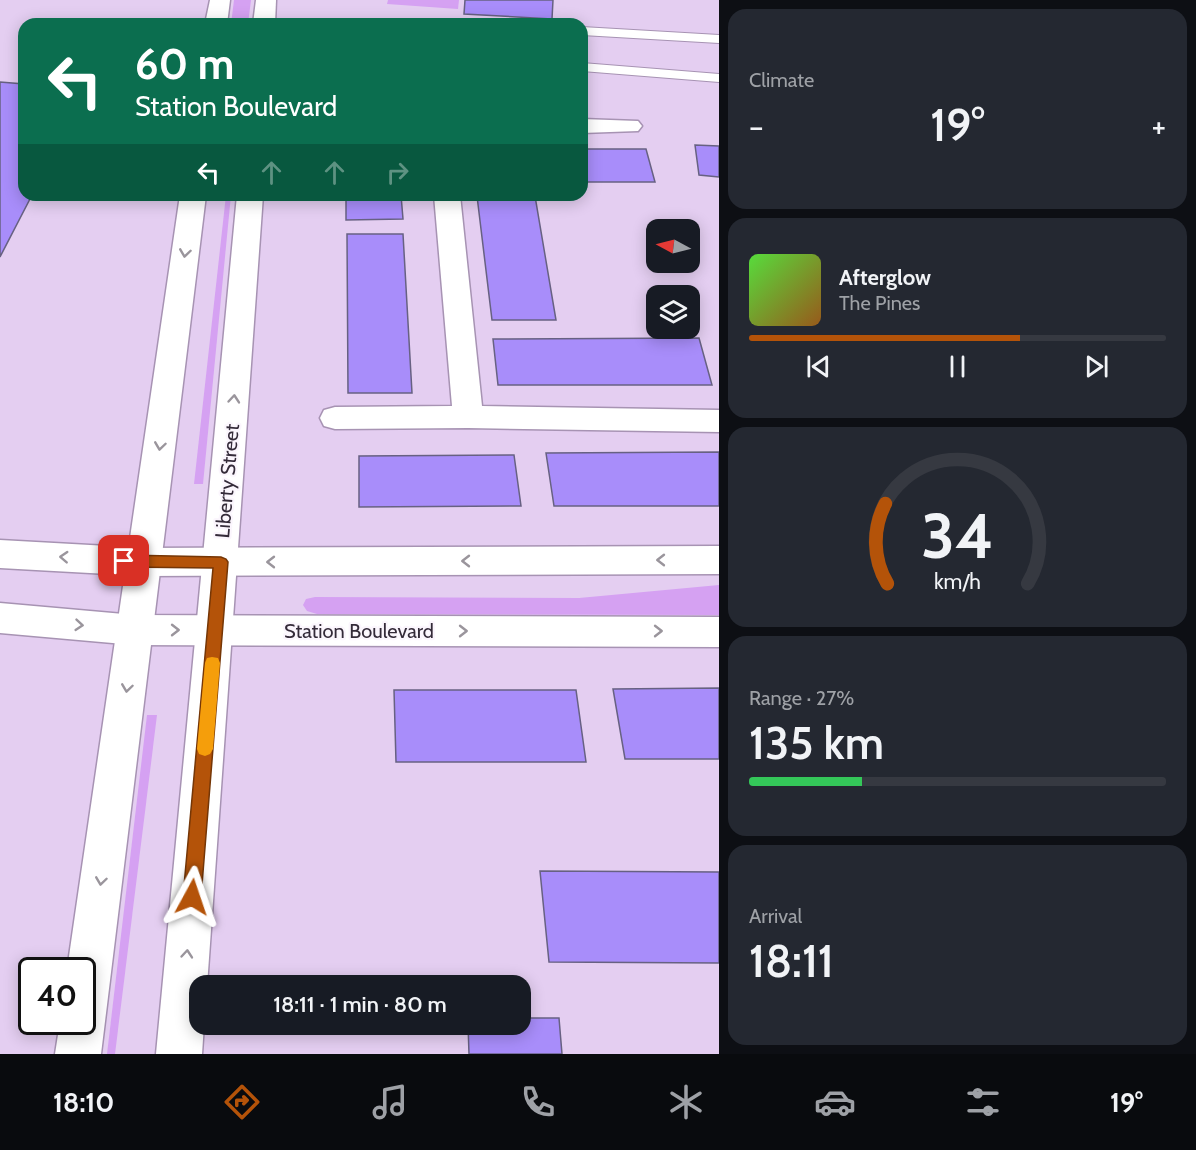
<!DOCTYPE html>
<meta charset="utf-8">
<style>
body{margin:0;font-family:Cabin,sans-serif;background:#242831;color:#f1f3f6;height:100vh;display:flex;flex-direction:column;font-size:22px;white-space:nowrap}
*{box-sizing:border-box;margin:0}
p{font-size:20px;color:#9ea1a6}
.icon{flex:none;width:33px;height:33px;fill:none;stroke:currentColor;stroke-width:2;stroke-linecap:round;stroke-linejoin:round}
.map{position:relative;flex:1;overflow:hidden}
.details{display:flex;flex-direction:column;gap:9px;padding:9px;background:#0d0f14;width:477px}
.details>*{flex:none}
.banner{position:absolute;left:18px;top:18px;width:570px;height:183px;border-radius:18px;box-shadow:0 3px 15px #0003;background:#0b6e4f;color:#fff;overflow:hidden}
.needle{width:39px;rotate:277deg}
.controls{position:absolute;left:646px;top:219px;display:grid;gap:12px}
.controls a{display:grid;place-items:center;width:54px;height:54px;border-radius:12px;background:#171b24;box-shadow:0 3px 15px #0003;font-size:30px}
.speed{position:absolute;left:18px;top:957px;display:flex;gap:12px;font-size:30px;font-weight:700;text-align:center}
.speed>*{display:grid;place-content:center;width:78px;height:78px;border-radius:50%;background:#171b24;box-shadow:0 3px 15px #0003;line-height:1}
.speed .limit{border:3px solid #111;border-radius:9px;background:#fff;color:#111}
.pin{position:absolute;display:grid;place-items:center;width:51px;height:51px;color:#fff;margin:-26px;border-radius:12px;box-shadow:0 3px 9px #0006}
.me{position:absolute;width:66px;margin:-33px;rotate:5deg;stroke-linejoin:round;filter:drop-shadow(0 0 4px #0008)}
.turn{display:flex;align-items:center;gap:21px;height:126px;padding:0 18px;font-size:27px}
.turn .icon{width:78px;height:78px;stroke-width:2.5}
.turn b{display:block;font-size:42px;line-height:51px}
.lanes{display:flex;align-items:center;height:57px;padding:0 18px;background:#0003;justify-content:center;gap:30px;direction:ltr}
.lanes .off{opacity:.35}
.big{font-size:45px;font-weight:600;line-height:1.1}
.details .widget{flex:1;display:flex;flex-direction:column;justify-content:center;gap:9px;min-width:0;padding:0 21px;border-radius:18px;background:#242831}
.details .dial{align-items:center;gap:0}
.dial svg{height:156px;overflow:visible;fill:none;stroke:#363941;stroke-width:7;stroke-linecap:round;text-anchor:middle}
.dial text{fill:#f1f3f6;stroke:none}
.song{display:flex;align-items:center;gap:18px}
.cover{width:72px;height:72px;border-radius:9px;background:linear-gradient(135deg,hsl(110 70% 55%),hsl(30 70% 35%))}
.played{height:6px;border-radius:3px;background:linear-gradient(90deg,#b45309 65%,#363941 65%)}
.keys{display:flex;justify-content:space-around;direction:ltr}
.heat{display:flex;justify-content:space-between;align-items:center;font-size:33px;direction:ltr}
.charge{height:9px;border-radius:4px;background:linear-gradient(90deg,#34c759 27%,#363941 0)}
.trip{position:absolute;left:189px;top:975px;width:342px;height:60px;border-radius:18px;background:#171b24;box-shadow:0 3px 15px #0003;font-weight:600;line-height:60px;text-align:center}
.tab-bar{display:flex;height:96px;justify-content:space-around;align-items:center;background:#090b0e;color:#9ea1a6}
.tab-bar .icon{width:42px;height:42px}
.tab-bar .current{color:#b45309}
.tab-bar b{font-size:27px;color:#f1f3f6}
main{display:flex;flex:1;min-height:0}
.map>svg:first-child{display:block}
.green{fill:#d5a1f2}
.building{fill:#a88dfa;stroke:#676182;stroke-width:1.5}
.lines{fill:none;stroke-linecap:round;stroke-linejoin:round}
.service-casing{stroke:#a793b3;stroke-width:2}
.minor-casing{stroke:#a793b3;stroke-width:3}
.tertiary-casing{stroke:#a793b3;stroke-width:3}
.service{fill:#fff;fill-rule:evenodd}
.minor{fill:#fff;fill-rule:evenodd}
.tertiary{fill:#fff;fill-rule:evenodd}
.oneway{stroke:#9a959c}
.route{fill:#b45309;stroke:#753606;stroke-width:1.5}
.slow{fill:#f59e0b}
.labels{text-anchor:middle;stroke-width:4.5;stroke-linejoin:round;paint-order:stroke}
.street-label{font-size:20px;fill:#342b39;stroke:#fbf6fd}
</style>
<main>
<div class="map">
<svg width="719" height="1054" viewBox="0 0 719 1054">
<rect width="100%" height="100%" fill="#e4cef1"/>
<g class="green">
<path d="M 234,0 L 251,0 L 248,24 L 231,24 Z"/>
<path d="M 388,0 L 459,0 L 458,9 L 387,4 Z"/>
<path d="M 226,195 L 231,195 L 203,484 L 194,484 Z"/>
<path d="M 719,585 L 719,615 L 317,614 L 307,611 L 303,605 L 306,599 L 315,597 L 579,598 Z"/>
<path d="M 147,715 L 157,715 L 115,1054 L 107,1054 Z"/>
</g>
<g class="building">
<path d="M 465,0 L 553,0 L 552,19 L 464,14 Z"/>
<path d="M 0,82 L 24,84 L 24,195 L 32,195 L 0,257 Z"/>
<path d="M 695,145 L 719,146 L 719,177 L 699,175 Z"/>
<path d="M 582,149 L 646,149 L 655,182 L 582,182 Z"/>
<path d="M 346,195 L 401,195 L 403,219 L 346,220 Z"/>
<path d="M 477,196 L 535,196 L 556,320 L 492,320 Z"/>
<path d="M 347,234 L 403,234 L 412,393 L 348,393 Z"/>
<path d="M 699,338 L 712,385 L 498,385 L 493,339 Z"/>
<path d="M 719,452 L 719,506 L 554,506 L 546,453 Z"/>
<path d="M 514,455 L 521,506 L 359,507 L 359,456 Z"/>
<path d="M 719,688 L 719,759 L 625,759 L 613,689 Z"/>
<path d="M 394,690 L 576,690 L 586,762 L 396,762 Z"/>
<path d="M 540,871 L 719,872 L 719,963 L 549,962 Z"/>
<path d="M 520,1018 L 559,1018 L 562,1054 L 469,1054 L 468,1024 L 520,1024 Z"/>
</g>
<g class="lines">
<defs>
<g id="service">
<path d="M 582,27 L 719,35 L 719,43 L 582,35 Z"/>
<path d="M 582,63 L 719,74 L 719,82 L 582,71 Z"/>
</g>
<g id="minor">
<path d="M 582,119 L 638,121 L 642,126 L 638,131 L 582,133 Z"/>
<path d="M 434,195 L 460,195 L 482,406 L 719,410 L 719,432 L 468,428 L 335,429 L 324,426 L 320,418 L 324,410 L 335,407 L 452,406 Z"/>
<path d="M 0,540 L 144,548 L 719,546 L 719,574 L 144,576 L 0,568 Z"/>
<path d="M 0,603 L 135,615 L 719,617 L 719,647 L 135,645 L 0,633 Z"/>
</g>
<g id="tertiary">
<path d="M 210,0 L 230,0 L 227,24 L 205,24 Z"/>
<path d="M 256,0 L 276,0 L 275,24 L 253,24 Z"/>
<path d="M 180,195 L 206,195 L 101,1054 L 55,1054 L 60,1022 L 82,1022 L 82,970 L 67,970 Z"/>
<path d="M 237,195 L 263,195 L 207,986 L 200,986 L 200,1024 L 204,1024 L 202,1054 L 156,1054 Z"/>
</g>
</defs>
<use href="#service" class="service-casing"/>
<use href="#minor" class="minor-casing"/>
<use href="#tertiary" class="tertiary-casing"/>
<use href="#service" class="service"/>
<use href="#minor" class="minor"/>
<use href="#tertiary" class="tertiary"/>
</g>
<defs><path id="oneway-chevron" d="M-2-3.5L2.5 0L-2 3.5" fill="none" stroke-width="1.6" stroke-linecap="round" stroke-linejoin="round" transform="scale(1.5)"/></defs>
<g class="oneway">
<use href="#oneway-chevron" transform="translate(185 253) rotate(98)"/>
<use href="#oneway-chevron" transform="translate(234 399) rotate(-85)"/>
<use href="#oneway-chevron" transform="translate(160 446) rotate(98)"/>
<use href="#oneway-chevron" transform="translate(64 557) rotate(-177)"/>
<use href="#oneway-chevron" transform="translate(661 560) rotate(180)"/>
<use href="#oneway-chevron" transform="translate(466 561) rotate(180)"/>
<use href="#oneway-chevron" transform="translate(271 562) rotate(180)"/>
<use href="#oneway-chevron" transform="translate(79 625) rotate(5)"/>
<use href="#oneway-chevron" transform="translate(175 630)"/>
<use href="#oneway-chevron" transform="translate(463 631)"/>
<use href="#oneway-chevron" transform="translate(658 631)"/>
<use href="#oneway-chevron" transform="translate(127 688) rotate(98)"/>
<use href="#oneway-chevron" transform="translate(101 881) rotate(98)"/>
<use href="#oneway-chevron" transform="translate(187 954) rotate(-85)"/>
</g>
<path class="route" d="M 124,555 L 221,557 L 226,559 L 228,562 L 201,897 L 198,904 L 192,906 L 186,904 L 183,897 L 213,568 L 124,567 L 119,565 L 117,561 L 119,557 Z"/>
<path class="slow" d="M 212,657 L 218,658 L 220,663 L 213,749 L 210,754 L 205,756 L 199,754 L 197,749 L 205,663 L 207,658 Z"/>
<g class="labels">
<g class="street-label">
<text transform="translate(227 481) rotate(-85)" y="7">Liberty Street</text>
<text x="359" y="638">Station Boulevard</text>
</g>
</g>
</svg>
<div class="controls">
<a><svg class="needle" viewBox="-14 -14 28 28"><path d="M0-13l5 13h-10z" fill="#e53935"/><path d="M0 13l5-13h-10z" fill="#9ea1a6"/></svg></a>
<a><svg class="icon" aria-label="layers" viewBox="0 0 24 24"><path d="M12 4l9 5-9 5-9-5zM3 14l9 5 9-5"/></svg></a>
</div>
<div class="speed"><div class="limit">40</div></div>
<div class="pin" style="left:124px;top:561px;background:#d93025"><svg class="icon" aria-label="arrive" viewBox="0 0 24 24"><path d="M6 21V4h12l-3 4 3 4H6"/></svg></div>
<svg class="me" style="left:192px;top:897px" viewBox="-20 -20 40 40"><path d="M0-17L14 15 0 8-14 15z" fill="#b45309" stroke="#fff" stroke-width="4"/></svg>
<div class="trip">18:11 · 1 min · 80 m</div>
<div class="banner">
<div class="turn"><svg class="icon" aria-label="left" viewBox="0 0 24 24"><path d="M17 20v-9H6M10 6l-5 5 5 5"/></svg><div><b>60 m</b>Station Boulevard</div></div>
<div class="lanes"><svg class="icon" aria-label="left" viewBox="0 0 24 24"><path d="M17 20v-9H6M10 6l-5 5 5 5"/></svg><svg class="icon off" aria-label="ahead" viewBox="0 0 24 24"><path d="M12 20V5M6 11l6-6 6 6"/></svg><svg class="icon off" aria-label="ahead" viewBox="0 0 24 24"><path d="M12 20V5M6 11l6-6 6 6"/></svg><svg class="icon off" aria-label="right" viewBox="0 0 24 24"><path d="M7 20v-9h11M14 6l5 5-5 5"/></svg></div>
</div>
</div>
<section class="details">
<div class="widget"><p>Climate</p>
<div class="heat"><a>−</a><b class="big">19°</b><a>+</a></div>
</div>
<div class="widget">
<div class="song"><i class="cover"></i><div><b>Afterglow</b><p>The Pines</p></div></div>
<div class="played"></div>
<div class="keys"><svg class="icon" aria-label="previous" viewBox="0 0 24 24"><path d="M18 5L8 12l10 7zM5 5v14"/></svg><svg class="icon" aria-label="pause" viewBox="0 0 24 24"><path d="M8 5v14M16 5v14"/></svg><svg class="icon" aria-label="next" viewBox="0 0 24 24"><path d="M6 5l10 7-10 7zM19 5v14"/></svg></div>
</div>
<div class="widget dial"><svg viewBox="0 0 100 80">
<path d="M14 69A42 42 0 1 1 86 69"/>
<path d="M14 69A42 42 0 0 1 13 28" stroke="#b45309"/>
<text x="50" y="56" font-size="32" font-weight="700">34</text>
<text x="50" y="72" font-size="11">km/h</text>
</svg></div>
<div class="widget"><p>Range · 27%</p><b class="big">135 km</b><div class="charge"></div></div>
<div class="widget"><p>Arrival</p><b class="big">18:11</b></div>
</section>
</main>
<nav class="tab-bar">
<b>18:10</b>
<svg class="icon current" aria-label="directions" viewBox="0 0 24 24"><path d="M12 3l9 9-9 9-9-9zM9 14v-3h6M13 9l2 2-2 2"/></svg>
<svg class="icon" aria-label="music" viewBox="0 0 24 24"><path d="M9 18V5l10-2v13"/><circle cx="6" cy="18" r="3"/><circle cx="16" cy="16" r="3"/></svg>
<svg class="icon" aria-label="phone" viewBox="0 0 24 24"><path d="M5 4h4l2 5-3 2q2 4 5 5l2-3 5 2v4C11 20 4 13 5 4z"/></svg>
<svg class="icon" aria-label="climate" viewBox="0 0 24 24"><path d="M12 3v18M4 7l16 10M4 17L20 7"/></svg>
<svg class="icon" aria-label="car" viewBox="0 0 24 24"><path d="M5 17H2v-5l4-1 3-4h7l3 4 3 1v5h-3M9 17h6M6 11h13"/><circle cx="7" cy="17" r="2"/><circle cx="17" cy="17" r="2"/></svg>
<svg class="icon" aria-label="filters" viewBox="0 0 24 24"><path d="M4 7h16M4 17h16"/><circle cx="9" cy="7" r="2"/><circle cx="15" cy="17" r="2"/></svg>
<b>19°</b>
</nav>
